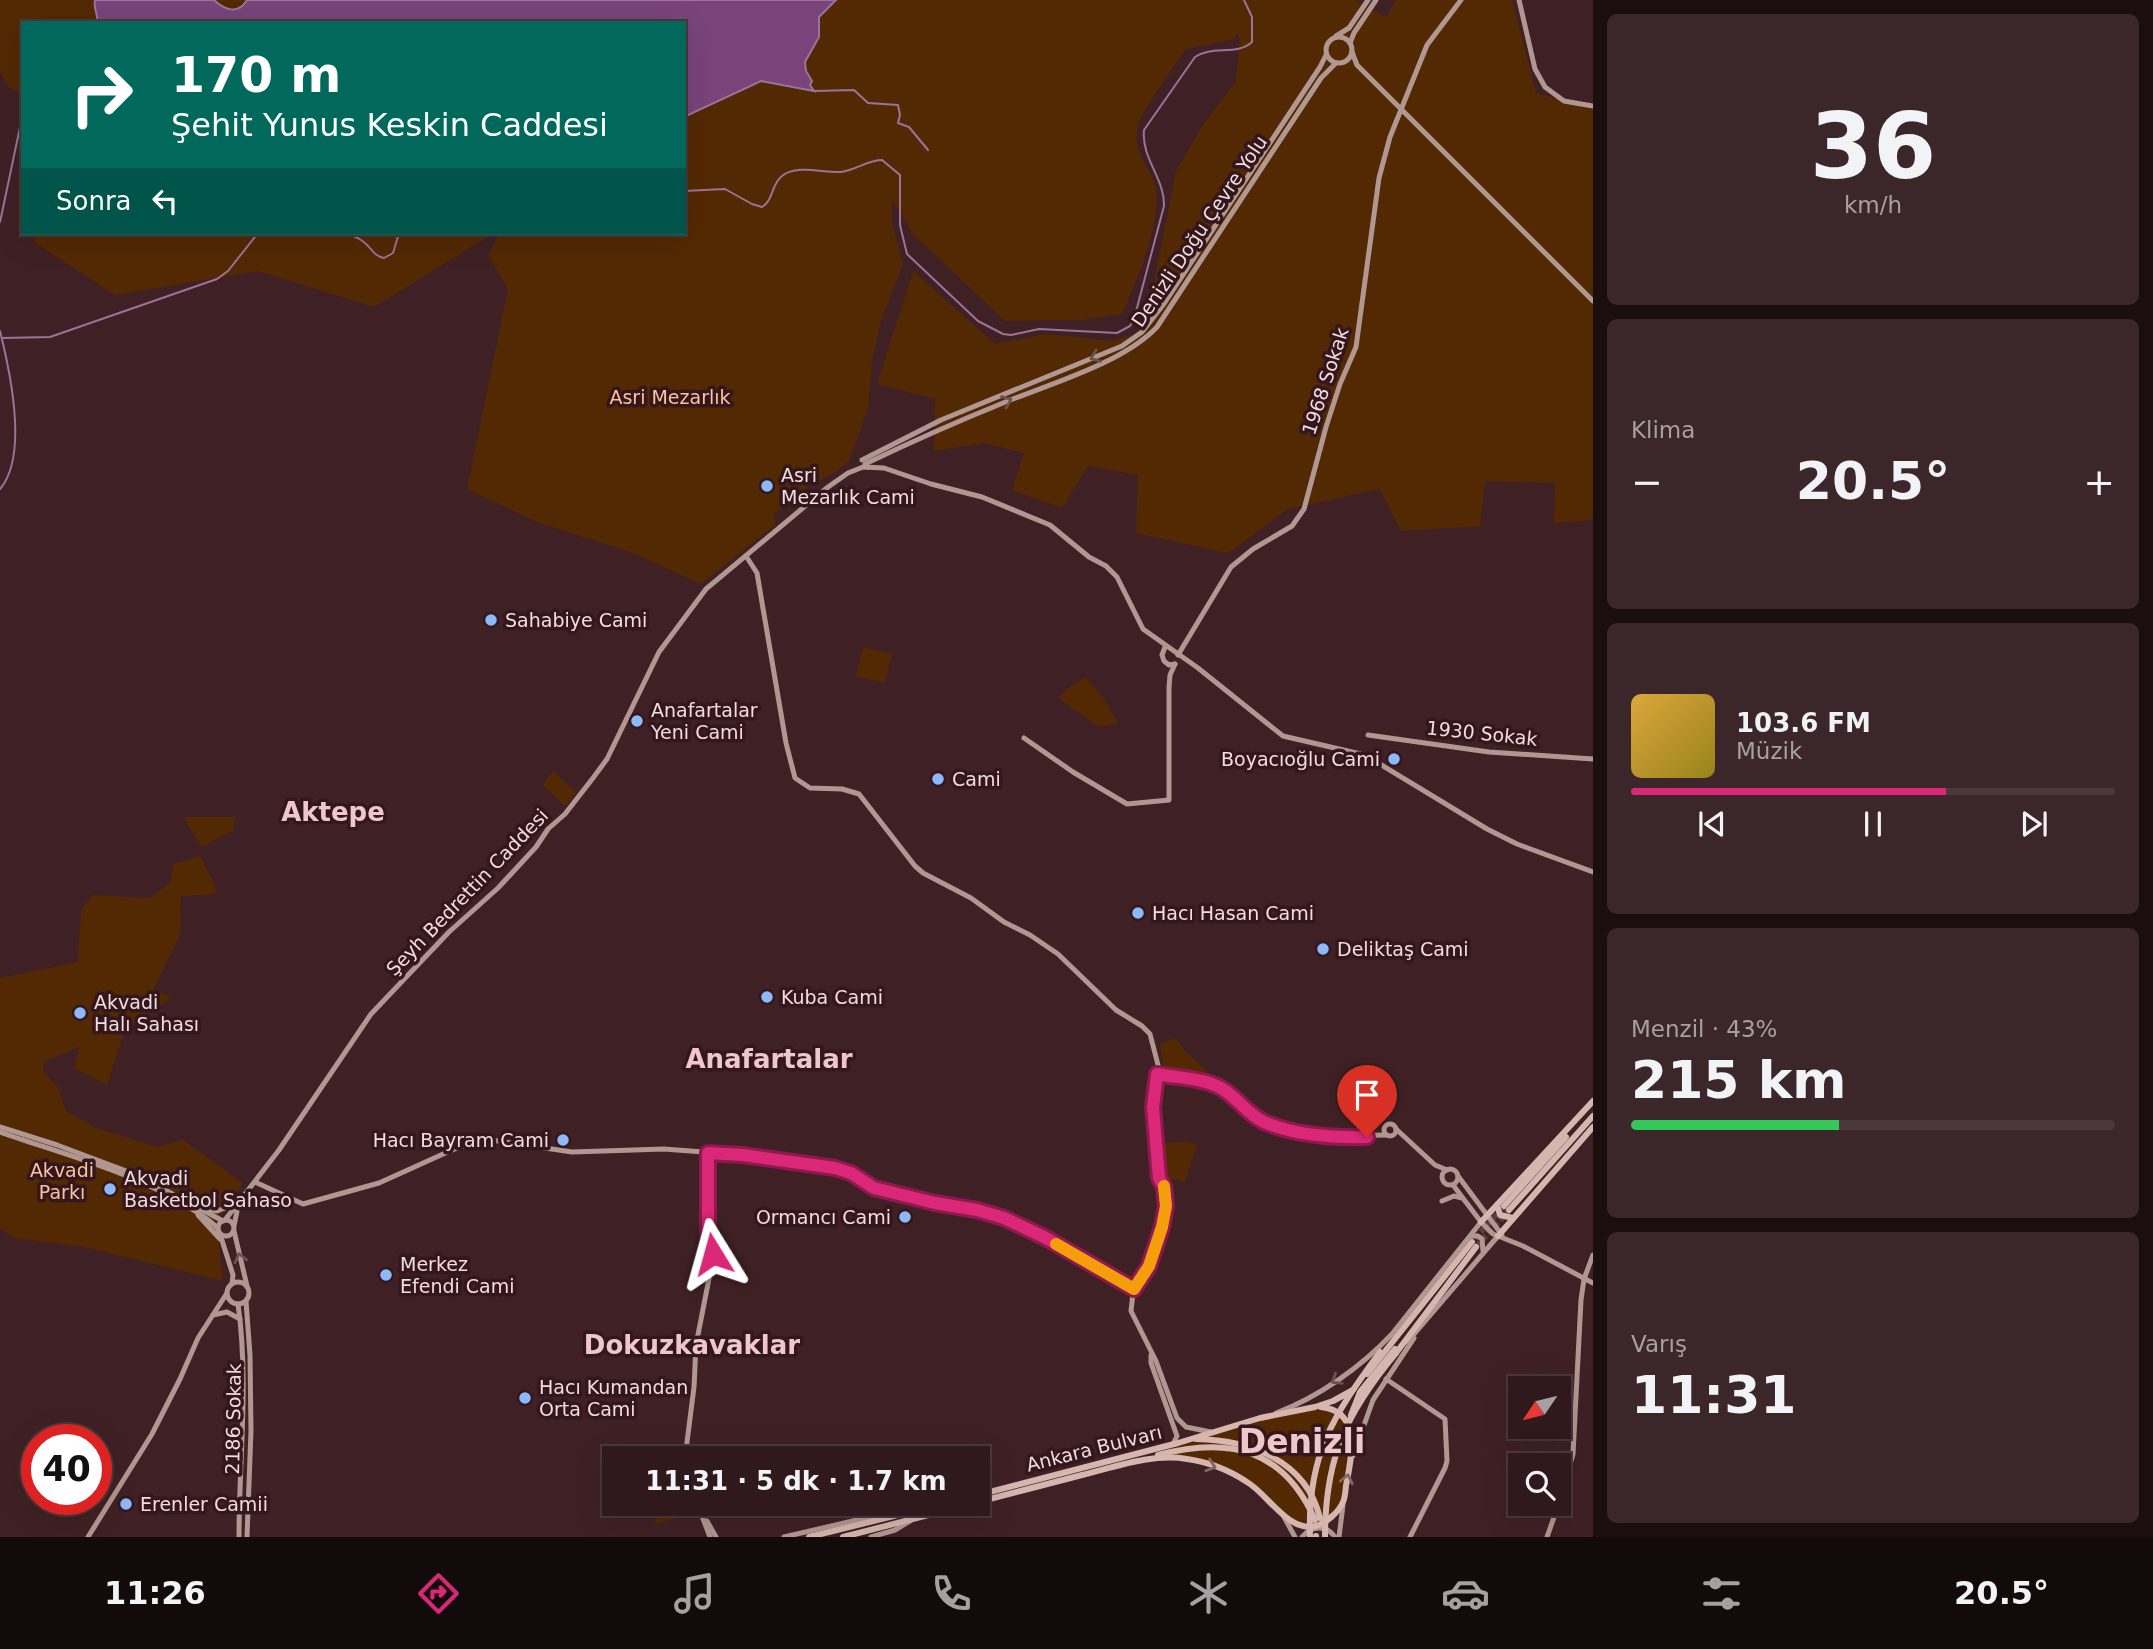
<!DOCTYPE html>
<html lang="tr">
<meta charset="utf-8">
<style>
body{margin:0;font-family:"DejaVu Sans",sans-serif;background:#3b2629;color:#f1f3f6;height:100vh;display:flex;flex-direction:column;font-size:26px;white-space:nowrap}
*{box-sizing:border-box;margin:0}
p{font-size:23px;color:#a7a0a3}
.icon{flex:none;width:38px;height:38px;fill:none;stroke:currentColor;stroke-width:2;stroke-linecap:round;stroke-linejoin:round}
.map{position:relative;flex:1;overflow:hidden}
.panel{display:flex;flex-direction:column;gap:14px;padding:14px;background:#1a0e0f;width:560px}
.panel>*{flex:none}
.banner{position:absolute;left:21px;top:21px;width:665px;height:214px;border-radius:0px;box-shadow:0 7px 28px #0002,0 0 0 2px #4a383b;background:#00695c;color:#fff;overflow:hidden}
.needle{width:46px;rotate:235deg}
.tools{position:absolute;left:1508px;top:1376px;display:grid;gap:14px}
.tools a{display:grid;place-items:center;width:63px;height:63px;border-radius:0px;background:#2f191c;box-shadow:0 7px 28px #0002,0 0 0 2px #4a383b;font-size:35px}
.speed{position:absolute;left:21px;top:1424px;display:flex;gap:14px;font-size:35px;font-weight:700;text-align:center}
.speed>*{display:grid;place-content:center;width:91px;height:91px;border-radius:50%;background:#2f191c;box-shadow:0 7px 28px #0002,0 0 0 2px #4a383b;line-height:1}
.speed .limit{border:10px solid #d22;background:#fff;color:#111}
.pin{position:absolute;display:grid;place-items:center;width:60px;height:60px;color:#fff;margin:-72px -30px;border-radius:50% 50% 50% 0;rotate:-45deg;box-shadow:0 0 7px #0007}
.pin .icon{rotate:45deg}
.me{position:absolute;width:77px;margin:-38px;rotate:352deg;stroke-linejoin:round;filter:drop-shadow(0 0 5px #0008)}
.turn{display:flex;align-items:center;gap:24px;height:147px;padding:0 35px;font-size:32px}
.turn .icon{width:91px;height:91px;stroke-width:2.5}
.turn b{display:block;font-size:49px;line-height:60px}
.then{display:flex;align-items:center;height:66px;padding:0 35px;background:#0003;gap:14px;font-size:26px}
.big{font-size:52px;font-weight:600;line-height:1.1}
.panel .widget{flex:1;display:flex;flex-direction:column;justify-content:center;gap:10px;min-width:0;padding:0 24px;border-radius:10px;background:#3b2629}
.panel .dial{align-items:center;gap:0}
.dial b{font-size:91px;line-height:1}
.song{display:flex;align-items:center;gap:21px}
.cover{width:84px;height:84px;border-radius:10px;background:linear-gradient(135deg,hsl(40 70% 55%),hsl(50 70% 35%))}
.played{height:7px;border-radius:4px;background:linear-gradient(90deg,#db2777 65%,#4a383b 65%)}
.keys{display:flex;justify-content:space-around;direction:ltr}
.heat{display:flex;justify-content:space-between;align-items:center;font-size:38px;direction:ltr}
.charge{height:10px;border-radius:5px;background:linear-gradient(90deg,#34c759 43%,#4a383b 0)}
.trip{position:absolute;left:602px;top:1446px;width:388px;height:70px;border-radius:0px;background:#2f191c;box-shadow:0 7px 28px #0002,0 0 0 2px #4a383b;font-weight:600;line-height:70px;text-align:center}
.dock{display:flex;height:112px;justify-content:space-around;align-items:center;background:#130a0b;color:#a7a0a3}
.dock .icon{width:49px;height:49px}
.dock .on{color:#db2777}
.dock b{font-size:32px;color:#f1f3f6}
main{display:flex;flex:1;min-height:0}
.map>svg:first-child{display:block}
.green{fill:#532903}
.water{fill:#78447a;stroke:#9c7298;stroke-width:2}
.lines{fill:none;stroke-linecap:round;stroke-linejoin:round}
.stream{stroke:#9c7298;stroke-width:2}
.primary-tunnel{stroke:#5a3d41;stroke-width:6;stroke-dasharray:6 3;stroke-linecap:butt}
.secondary{stroke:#b19791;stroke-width:5}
.primary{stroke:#d6b6ae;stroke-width:6}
.primary-bridge{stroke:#d6b6ae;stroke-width:6}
.oneway{stroke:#6c5151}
.oneway2{stroke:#856665}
.route-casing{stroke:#8e194d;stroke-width:18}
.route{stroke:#db2777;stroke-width:12}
.slow{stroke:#f59e0b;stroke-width:12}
.poi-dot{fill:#8cb9fc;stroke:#34171c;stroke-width:2.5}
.labels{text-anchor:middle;stroke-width:7;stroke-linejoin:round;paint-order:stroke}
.street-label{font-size:19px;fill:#f1dcde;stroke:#34171c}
.park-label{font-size:19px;fill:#f9c39d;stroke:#34171c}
.poi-label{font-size:19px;fill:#f1dcde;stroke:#34171c;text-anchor:start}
.district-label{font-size:26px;font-weight:bold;fill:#efc7cb;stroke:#34171c}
.town-label{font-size:33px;font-weight:bold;fill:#efc7cb;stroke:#34171c}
</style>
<main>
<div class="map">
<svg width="1593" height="1537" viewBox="0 0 1593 1537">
<rect width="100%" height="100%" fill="#3f2125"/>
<g class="green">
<path d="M 0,0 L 1355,0 L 1386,17 L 1396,0 L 1512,0 L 1536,93 L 1593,109 L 1593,520 L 1554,523 L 1555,483 L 1485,481 L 1480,526 L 1401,531 L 1380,489 L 1288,509 L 1228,553 L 1136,533 L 1138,475 L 1088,466 L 1062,508 L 1012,490 L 1024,453 L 984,443 L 934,451 L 935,399 L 877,384 L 913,271 L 995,344 L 1046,334 L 1111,341 L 1136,334 L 1149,310 L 1176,171 L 1202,126 L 1236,81 L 1240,38 L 1237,33 L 1234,39 L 1186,49 C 1175,65 1142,110 1138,126 C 1131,158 1153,165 1156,191 C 1160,229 1137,280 1122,314 L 1081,320 L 1005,321 L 913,234 L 892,199 L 892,223 L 903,264 L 881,321 L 872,361 L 868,409 L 849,461 L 834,473 L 808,486 L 773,515 L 776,524 L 701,584 L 633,553 L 537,522 L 467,489 L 508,289 L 488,255 L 500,233 L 684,233 L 684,23 L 23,23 L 23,94 L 9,87 L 0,72 Z"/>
<path d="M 35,233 L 494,233 L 374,307 L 258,271 L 115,295 L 34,242 Z"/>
<path d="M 863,647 L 892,654 L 885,683 L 856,676 Z"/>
<path d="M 1086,678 L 1102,696 L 1118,723 L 1099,727 L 1058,698 L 1073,684 Z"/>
<path d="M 553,771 L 576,793 L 565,806 L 543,785 Z"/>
<path d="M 183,817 L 237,817 L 233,825 L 234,830 L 202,847 Z"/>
<path d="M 200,856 L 215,885 L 216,894 L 181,896 L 180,935 L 153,990 L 172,997 L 125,1030 L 107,1085 L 74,1068 L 80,1046 L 44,1062 L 43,1071 L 58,1088 L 66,1111 L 96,1128 L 157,1147 L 183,1140 L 243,1183 L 216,1222 L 223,1281 L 84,1247 L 15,1238 L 0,1229 L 0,978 L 78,962 L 81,910 L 93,895 L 150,898 L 171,882 L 173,864 Z"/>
<path d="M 1175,1038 L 1185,1051 L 1211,1075 L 1209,1079 L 1164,1071 L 1160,1044 Z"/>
<path d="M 1183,1142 L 1197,1144 L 1185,1182 L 1163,1177 L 1160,1147 L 1167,1143 Z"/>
<path d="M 1315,1407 L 1330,1409 L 1342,1418 L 1352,1439 L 1343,1502 L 1326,1521 L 1300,1525 L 1234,1475 L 1185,1458 L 1142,1460 L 1211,1432 Z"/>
<path d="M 656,1503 L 692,1503 L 695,1514 L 655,1524 Z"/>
</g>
<path class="water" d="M 95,0 L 214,0 C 225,10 238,15 247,0 L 836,0 L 819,17 L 819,37 L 805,62 L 806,71 L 812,81 L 810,85 L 814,91 L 761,81 L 684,117 L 684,23 L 97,23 C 99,16 93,9 95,0 Z"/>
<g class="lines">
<g class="stream">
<path d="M 814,91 L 854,90 L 868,103 L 898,105 L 900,115 L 898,123 L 909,127 L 928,150"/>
<path d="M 684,191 L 725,189 L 752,204 L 762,207 C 774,200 771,184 782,176 C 797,164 823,173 841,172 C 856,170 868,160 882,160 L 900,175 L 900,225 L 907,254 L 978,321 L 1003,334 L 1011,335 L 1039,329 L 1117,333 L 1130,326 L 1134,319 L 1164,206 C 1165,179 1141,158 1144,130 L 1195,57 C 1212,45 1237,56 1252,42 L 1252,17 L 1244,0"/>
<path d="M 0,222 L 23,113"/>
<path d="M 330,233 C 343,234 355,234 365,243 C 372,249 374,256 384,258 L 393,253 L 399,233"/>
<path d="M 0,331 C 10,371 29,455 0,489"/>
<path d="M 2,338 L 50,337 L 217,279 L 228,271 L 258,233"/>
</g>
<g class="primary-tunnel">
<path d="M 1475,1239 L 1504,1206"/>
<path d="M 1476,1247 L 1509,1210"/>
</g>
<g class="secondary">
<path d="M 1519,0 L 1535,69 L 1545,87 L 1564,101 L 1593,106"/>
<path d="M 1336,36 L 1349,28 L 1368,0"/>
<circle cx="1339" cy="50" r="13"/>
<path d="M 1350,43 L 1354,33 L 1376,0"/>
<path d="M 1352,52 L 1357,65 L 1593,301"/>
<path d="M 862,460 L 941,420 L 1122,346 L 1142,332 L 1163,305 L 1320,67 L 1326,55"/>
<path d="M 868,467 L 865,464 C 911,442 956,422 1003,403 C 1050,384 1123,363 1157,327 L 1321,78 L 1336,63"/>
<path d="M 746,556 L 757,573 L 786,743 L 795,778 L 810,788 L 842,789 L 859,794 L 915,866 L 923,873 L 971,898 L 1004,922 L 1030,935 L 1058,954 L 1116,1010 L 1142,1026 L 1150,1034 L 1158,1065 L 1153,1107 L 1159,1178 L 1164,1187 L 1166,1206 L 1149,1266 L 1133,1293 L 1131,1311 L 1156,1361 L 1177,1418 L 1186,1427 L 1211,1432"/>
<path d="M 1165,647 L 1162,655 L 1164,661 L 1169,665 L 1175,664"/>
<path d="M 1178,655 L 1231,567 L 1253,549 L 1292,526 L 1304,509 L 1326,427 L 1340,384 L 1356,347 L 1379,178 L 1390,137 L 1427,45 L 1461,0"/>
<path d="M 1368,735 L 1489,752 L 1593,759"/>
<path d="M 1024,738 L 1073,772 L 1127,804 L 1169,800 L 1169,688 L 1170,675 L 1175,664"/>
<path d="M 1157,1074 C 1177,1078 1203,1078 1221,1088 C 1236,1096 1246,1114 1264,1122 C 1303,1140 1345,1135 1387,1135"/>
<circle cx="1390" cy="1130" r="6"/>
<path d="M 0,1127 L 57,1145 L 137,1175 L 223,1221"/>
<path d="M 1396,1129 L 1435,1165 L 1447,1170"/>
<path d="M 0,1132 C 63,1154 130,1171 187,1206 C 198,1213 210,1219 218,1229"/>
<circle cx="1450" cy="1177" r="8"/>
<path d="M 1458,1176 L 1502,1235"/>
<path d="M 255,1182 L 303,1204 L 379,1183 L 452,1150 L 484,1139 L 572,1152 L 664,1149 L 743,1155 L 835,1169 L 851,1173 L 875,1188 L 935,1203 L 977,1210 L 1004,1218 L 1047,1238 L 1134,1289"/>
<path d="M 1453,1185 L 1481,1222 L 1493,1234 L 1523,1246 L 1593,1283"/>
<path d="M 1442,1201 L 1454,1196 L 1462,1198"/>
<path d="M 202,1209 L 217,1211 L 236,1204"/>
<path d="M 198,1215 L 220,1239"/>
<circle cx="226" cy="1228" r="8"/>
<path d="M 225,1220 L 279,1150 L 371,1014 L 449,932 L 498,888 L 536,847 L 548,829 L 565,814 L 593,778 L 607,759 L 659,652 L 706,589 L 828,487 L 848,473 L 863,467 L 884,468 L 931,484 L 982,497 L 1050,525 L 1089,557 L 1106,566 L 1117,577 L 1143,629 L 1198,668 L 1283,736 L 1365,755 L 1487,829 L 1517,844 L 1593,872"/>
<path d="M 234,1226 L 238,1206"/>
<path d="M 234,1231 L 247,1286"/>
<path d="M 220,1234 L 233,1275 L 232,1284"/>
<path d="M 1471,1236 L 1478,1236 L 1482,1239 L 1483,1251"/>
<circle cx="238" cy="1293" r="11"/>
<path d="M 246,1301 L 250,1355 L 251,1431 L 247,1537"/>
<path d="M 238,1304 C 249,1381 239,1459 239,1537"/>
<path d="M 213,1315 L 227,1312 L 240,1319"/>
<path d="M 1408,1341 L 1498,1236"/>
<path d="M 1151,1355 L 1151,1363 L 1177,1436 L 1173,1444"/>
<path d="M 1386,1379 L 1445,1419 L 1447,1461 L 1445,1468 L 1410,1537"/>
<path d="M 1276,1413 C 1319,1397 1361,1367 1392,1334 L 1481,1222"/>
<path d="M 1353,1456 L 1373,1400 L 1414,1338"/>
<path d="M 685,1458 L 694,1387 L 696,1345 L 713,1258 L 708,1232 L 708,1153"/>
<path d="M 697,1503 L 710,1537"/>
<path d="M 1559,1503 L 1573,1454 L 1581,1300 L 1584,1279 L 1593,1255"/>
<path d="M 1284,1517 L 1295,1537"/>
<path d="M 707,1521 L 716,1537"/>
<path d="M 88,1537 L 152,1434 L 180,1379 L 198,1338 L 227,1293"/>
<path d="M 784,1537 L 891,1512 L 905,1512"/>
<path d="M 871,1537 L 895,1530 L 910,1521"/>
<path d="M 1302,1537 C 1311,1526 1326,1524 1335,1537"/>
<path d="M 1339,1537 L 1343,1505"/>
<path d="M 1547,1537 L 1559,1503"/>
</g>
<g class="primary">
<path d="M 1497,1205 L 1500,1215 L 1513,1218"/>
<path d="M 1504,1206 L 1566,1137"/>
<path d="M 1509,1210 L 1593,1116"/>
<path d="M 1481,1222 L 1593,1101"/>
<path d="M 1498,1236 L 1593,1127"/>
<path d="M 1396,1353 L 1476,1247"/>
<path d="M 1367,1374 L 1472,1242"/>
<path d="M 1351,1415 L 1360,1392 L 1395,1349"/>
<path d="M 1196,1439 C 1249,1440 1306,1460 1320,1518"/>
<path d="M 1158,1455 C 1229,1436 1284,1449 1315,1520"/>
<path d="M 978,1495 L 1178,1443 L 1260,1418 L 1315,1407 L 1333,1401 L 1353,1390"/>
<path d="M 978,1502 C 1013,1493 1047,1484 1082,1475 C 1115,1467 1152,1453 1187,1459 C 1208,1462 1229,1470 1247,1482 C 1268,1494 1288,1533 1316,1526 C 1326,1523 1339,1512 1343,1502 C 1346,1496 1345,1487 1347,1481 C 1352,1454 1361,1411 1321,1407"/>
<path d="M 809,1537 L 946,1503"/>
<path d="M 843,1537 L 975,1503"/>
<path d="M 1316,1537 L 1316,1536"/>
</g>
<g class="primary-bridge">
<path d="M 1310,1537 C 1307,1455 1333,1416 1380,1352"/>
<path d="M 1325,1537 C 1325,1458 1346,1413 1396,1353"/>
</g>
</g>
<defs><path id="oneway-chevron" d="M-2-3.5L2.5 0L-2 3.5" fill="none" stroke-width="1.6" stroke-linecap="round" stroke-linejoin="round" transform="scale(1.75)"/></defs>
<g class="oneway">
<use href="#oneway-chevron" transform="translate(1095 357) rotate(159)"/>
<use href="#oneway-chevron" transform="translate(1007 401) rotate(-22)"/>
<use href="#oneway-chevron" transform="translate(240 1258) rotate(-104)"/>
<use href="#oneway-chevron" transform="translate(1336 1380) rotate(147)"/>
</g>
<g class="oneway2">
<use href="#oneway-chevron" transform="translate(1211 1466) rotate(18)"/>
<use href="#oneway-chevron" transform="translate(1347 1479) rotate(-78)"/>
</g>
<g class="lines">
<defs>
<path id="route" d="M 713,1254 L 708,1232 L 708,1153 L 743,1155 L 835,1168 L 851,1173 L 874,1188 L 935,1203 L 977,1210 L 1004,1218 L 1046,1238 L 1134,1289 L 1149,1266 L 1162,1227 L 1166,1206 L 1164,1187 L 1159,1178 L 1153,1107 L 1157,1074 C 1177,1078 1204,1078 1221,1088 C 1237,1097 1247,1114 1264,1122 C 1296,1136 1333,1138 1367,1137"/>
</defs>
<use href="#route" class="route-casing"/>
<use href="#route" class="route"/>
<path class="slow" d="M 1056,1244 L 1134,1289 L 1149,1266 L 1162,1227 L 1166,1206 L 1164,1186"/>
</g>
<g class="poi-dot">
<circle cx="767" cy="486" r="7"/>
<circle cx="491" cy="620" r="7"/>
<circle cx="637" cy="721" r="7"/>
<circle cx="1394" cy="759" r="7"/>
<circle cx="938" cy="779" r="7"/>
<circle cx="1138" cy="913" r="7"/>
<circle cx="1323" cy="949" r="7"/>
<circle cx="767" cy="997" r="7"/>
<circle cx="80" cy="1013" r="7"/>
<circle cx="563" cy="1140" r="7"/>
<circle cx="110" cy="1189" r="7"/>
<circle cx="905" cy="1217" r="7"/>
<circle cx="386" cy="1275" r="7"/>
<circle cx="525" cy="1398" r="7"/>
<circle cx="126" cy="1504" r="7"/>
</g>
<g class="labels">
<g class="street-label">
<text transform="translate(1199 231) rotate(-56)" y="7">Denizli Doğu Çevre Yolu</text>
<text transform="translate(1325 381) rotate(-72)" y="7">1968 Sokak</text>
<text transform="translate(1482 733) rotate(6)" y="7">1930 Sokak</text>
<text transform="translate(467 892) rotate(-46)" y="7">Şeyh Bedrettin Caddesi</text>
<text transform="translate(233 1419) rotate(-89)" y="7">2186 Sokak</text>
<text transform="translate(1094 1448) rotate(-14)" y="7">Ankara Bulvarı</text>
</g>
<g class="park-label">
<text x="670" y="404">Asri Mezarlık</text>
<text x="62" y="1177">Akvadi<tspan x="62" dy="22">Parkı</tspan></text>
</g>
<g class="poi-label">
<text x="781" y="482">Asri<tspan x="781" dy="22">Mezarlık Cami</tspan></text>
<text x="505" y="627">Sahabiye Cami</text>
<text x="651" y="717">Anafartalar<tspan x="651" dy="22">Yeni Cami</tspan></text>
<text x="1380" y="766" text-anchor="end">Boyacıoğlu Cami</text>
<text x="952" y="786">Cami</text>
<text x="1152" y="920">Hacı Hasan Cami</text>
<text x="1337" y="956">Deliktaş Cami</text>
<text x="781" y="1004">Kuba Cami</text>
<text x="94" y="1009">Akvadi<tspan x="94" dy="22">Halı Sahası</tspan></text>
<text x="549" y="1147" text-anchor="end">Hacı Bayram Cami</text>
<text x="124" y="1185">Akvadi<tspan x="124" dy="22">Basketbol Sahaso</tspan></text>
<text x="891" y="1224" text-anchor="end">Ormancı Cami</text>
<text x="400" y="1271">Merkez<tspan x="400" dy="22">Efendi Cami</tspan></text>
<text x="539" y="1394">Hacı Kumandan<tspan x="539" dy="22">Orta Cami</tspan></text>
<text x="140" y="1511">Erenler Camii</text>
</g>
<g class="district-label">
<text x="333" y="821">Aktepe</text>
<text x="769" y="1068">Anafartalar</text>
<text x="692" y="1354">Dokuzkavaklar</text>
</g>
<g class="town-label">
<text x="1302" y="1453">Denizli</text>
</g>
</g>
</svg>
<div class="tools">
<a><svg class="needle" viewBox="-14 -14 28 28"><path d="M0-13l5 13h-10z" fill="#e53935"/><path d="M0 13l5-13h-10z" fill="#a7a0a3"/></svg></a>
<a><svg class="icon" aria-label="search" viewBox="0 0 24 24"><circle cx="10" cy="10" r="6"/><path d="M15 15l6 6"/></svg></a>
</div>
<div class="speed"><div class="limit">40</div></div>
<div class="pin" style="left:1367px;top:1137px;background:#d93025"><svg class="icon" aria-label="arrive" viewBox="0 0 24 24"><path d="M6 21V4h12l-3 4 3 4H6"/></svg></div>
<svg class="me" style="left:713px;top:1254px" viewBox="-20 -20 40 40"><path d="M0-17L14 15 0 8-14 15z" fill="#db2777" stroke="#fff" stroke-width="4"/></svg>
<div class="trip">11:31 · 5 dk · 1.7 km</div>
<div class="banner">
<div class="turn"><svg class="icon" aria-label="right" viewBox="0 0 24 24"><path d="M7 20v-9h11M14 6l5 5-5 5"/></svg><div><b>170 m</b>Şehit Yunus Keskin Caddesi</div></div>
<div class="then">Sonra<svg class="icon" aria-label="left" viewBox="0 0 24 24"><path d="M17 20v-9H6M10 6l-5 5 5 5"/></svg></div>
</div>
</div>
<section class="panel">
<div class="widget dial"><b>36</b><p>km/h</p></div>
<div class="widget"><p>Klima</p>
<div class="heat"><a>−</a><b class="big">20.5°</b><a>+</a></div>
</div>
<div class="widget">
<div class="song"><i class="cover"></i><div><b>103.6 FM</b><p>Müzik</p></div></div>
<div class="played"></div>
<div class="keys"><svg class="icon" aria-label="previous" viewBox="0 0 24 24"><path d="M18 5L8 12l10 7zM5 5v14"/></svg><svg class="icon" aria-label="pause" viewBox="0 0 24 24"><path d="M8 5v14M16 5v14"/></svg><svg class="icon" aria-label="next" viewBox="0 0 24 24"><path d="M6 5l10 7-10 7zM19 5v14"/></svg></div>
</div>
<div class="widget"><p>Menzil · 43%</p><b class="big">215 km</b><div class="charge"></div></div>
<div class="widget"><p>Varış</p><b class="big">11:31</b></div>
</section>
</main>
<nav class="dock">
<b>11:26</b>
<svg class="icon on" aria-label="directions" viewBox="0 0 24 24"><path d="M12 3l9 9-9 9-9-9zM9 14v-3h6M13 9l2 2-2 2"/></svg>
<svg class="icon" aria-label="music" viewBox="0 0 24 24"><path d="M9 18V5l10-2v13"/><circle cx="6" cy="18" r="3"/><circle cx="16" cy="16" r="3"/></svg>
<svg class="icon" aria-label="phone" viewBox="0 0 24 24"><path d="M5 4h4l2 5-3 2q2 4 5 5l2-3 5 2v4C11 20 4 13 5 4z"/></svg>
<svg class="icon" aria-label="climate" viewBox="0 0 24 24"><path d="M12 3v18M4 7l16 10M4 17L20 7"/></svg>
<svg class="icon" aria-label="car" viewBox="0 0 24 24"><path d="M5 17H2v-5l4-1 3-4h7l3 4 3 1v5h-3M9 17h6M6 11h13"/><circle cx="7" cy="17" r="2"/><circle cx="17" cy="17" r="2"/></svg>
<svg class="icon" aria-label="filters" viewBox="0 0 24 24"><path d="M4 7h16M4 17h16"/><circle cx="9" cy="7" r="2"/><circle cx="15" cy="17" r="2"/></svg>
<b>20.5°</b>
</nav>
